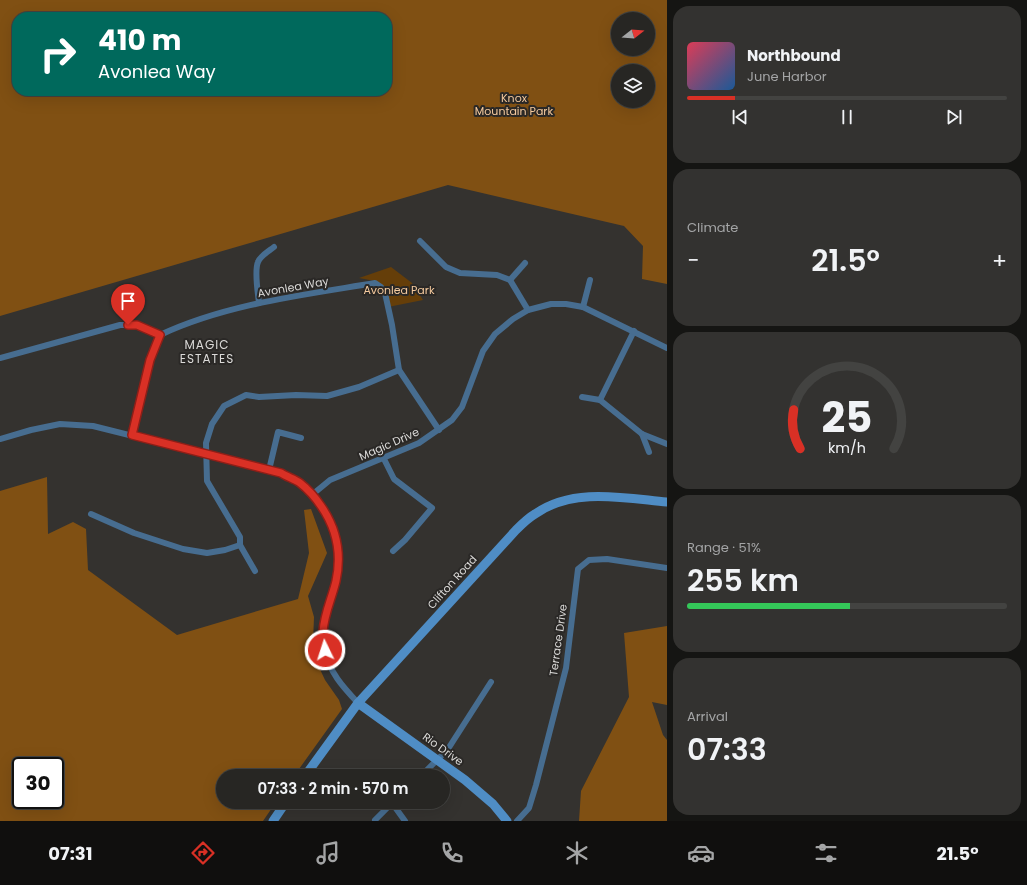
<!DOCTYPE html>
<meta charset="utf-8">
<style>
body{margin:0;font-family:Poppins,sans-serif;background:#333230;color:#f1f3f6;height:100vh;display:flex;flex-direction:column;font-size:15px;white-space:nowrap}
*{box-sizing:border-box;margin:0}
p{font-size:13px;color:#a4a5a6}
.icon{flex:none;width:22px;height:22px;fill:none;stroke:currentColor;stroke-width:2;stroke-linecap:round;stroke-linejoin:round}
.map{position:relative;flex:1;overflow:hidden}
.drawer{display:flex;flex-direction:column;gap:6px;padding:6px;background:#151513;width:360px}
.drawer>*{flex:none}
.top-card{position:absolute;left:12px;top:12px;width:380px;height:84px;border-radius:16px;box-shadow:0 4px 16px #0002,0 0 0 1px #434341;background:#00695c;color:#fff;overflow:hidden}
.needle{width:26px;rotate:73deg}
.fabs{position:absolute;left:611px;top:12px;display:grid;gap:8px}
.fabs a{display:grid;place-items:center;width:44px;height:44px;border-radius:50%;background:#272623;box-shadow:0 4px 16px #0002,0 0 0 1px #434341;font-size:20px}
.speed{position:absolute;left:12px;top:757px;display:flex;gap:8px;font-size:20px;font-weight:700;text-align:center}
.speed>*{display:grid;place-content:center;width:52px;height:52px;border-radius:50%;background:#272623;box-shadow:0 4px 16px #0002,0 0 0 1px #434341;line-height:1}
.speed .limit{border:2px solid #111;border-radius:6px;background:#fff;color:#111}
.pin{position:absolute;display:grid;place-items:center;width:34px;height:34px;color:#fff;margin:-41px -17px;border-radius:50% 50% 50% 0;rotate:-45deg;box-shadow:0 0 4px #0007}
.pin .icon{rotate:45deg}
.me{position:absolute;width:44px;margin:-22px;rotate:356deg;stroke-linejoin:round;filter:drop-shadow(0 0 3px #0008)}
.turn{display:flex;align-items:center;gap:14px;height:84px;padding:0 20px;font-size:18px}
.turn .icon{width:52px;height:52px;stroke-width:2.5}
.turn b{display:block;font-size:28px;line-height:34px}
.big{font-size:30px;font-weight:600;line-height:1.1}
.drawer .card{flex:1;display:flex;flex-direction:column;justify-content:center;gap:6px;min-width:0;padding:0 14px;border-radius:16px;background:#333230}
.drawer .dial{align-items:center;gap:0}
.dial svg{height:104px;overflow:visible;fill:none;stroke:#434341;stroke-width:7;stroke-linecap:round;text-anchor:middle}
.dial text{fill:#f1f3f6;stroke:none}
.song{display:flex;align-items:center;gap:12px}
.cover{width:48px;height:48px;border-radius:6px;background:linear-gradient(135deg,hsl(350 70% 55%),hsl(210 70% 35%))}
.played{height:4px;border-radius:2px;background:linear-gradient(90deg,#d93025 15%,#434341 15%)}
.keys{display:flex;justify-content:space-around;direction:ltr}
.heat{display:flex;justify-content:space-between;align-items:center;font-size:22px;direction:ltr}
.charge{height:6px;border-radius:3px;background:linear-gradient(90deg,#34c759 51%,#434341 0)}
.trip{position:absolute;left:216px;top:769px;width:234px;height:40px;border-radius:20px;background:#272623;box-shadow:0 4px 16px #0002,0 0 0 1px #434341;font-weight:600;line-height:40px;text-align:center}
.tabs{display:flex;height:64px;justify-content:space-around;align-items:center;background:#100f0e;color:#a4a5a6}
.tabs .icon{width:28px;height:28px}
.tabs .on{color:#d93025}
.tabs b{font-size:18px;color:#f1f3f6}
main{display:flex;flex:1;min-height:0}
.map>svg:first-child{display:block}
.green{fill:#653e09}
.forest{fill:#805013;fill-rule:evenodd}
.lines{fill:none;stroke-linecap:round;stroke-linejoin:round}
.street{stroke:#476d90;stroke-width:6}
.secondary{stroke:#4f8dc5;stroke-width:9}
.route-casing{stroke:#8d1f18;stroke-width:10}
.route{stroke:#d93025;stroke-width:7}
.labels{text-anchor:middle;stroke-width:4;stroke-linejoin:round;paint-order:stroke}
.park-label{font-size:11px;fill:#f5ca9e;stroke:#2a2826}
.street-label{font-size:11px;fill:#dbdad8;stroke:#2a2826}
.neighbourhood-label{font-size:12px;letter-spacing:1px;fill:#dbdad8;stroke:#2a2826}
</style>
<main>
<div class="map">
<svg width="667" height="821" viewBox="0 0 667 821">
<rect width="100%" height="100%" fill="#34322f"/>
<path class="green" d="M 391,267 L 412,283 L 423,300 L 388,307 L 385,295 L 375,281 L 359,278 Z"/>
<g class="forest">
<path d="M 0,0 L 667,0 L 667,284 L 642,279 L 643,246 L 624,226 L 448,185 L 0,316 ZM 17,17 L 387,17 L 387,91 L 17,91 ZM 618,19 L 648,19 L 648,49 L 618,49 ZM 618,71 L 648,71 L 648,101 L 618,101 Z"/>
<path d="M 47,477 L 48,534 L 73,522 L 86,529 L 88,570 L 177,635 L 298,599 L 309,553 L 304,510 L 311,509 L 327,553 L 308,596 L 314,617 L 313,642 L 318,665 L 325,680 L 339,700 L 342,709 L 294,776 L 223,776 L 223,802 L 276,802 L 263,821 L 0,821 L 0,491 ZM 21,766 L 55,766 L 55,800 L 21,800 Z"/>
<path d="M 667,626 L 667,705 L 652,702 L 663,735 L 667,740 L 667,821 L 579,821 L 581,791 L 629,697 L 624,633 Z"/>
</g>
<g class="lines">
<g class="street">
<path d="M 420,241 L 446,267 L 460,273 L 497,275 L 510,280 L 528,310"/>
<path d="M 510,280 L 525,263"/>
<path d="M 259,303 C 258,293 254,271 258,262 C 260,256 269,251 274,247"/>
<path d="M 583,307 L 590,280"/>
<path d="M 634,331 L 600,400 L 642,434 L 667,444"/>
<path d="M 0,358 L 120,325 L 137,325 L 160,335"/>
<path d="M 582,397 L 600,400"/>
<path d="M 642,434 L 649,452"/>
<path d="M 132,435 L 150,361 L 160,335 C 226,304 303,295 375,283 L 381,287 L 385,293 L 392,325 L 399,370 L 439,430"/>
<path d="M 0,439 L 31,430 L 60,424 L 93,426 L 281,473 C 287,476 294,479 300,483 C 309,489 315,497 321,506 C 338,530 342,552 336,581 C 330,604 320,625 325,650 C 329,672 343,687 358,703"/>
<path d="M 384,459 L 394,479 L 432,508 L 405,540 L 393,551"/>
<path d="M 269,470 L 278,432 L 301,438"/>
<path d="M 313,494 L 330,480 L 419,443 L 452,420 L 462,407 L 483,351 L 495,334 L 513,319 L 528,310 L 551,304 L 566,304 L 583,307 L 667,348"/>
<path d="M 91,514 L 134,533 L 183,549 L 207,553 L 225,550 L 240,545"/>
<path d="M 255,571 L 240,545 L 240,537 L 207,481 L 206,443 L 212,424 L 224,406 L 246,395 L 259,397 L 296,395 L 327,396 L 359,387 L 399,370"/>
<path d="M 421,776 L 448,749 L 491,682"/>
<path d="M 392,803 L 405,821"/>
<path d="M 375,820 L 393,802"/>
<path d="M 517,821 L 529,808 L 536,785 L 566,668 L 578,569 L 589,560 L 607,559 L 667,568"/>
</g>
<g class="secondary">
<path d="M 358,703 L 465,780 L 493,804 L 507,821"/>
<path d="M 305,776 L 358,703 L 516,530 C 522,524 528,518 535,514 C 573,487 624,498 667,502"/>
<path d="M 273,821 L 286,802"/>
</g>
</g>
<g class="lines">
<defs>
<path id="route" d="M 128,325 L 137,325 L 160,335 L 150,360 L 132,435 L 281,473 C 287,477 295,479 300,483 C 309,490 315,497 321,506 C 337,529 342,553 336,581 C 332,598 324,614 323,632 C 323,638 324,644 325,650"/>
</defs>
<use href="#route" class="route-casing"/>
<use href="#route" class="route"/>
</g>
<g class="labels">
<g class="park-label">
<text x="514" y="102">Knox<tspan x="514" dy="13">Mountain Park</tspan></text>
<text x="399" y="294">Avonlea Park</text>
</g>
<g class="street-label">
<text transform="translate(293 287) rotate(-10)" y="4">Avonlea Way</text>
<text transform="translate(389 444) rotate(-24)" y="4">Magic Drive</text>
<text transform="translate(452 582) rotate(-48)" y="4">Clifton Road</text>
<text transform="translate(558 640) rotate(-82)" y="4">Terrace Drive</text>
<text transform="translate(443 749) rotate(36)" y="4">Rio Drive</text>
</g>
<g class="neighbourhood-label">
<text x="207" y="349">MAGIC<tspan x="207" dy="14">ESTATES</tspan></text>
</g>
</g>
</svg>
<div class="fabs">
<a><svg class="needle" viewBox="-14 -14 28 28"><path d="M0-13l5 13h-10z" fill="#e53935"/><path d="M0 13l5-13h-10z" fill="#a4a5a6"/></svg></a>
<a><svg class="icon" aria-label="layers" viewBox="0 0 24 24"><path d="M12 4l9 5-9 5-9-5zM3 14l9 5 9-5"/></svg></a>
</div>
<div class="speed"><div class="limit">30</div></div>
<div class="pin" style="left:128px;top:325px;background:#d93025"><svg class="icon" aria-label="arrive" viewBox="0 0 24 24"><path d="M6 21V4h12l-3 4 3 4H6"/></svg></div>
<svg class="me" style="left:325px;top:650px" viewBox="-20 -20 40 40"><circle r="17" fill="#d93025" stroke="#fff" stroke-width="3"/><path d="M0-11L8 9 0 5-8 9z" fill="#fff"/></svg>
<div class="trip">07:33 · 2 min · 570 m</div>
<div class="top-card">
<div class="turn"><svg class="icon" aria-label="right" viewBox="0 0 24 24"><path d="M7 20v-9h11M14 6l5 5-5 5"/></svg><div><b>410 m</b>Avonlea Way</div></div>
</div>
</div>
<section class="drawer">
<div class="card">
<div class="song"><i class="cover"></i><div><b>Northbound</b><p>June Harbor</p></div></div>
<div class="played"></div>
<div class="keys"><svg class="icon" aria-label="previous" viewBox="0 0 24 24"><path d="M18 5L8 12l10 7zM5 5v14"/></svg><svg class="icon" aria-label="pause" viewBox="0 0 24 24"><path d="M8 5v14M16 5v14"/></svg><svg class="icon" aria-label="next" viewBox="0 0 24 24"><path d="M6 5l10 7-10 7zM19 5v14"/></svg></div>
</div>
<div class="card"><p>Climate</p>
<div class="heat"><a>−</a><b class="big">21.5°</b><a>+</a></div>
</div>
<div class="card dial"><svg viewBox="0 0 100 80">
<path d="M14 69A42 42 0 1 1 86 69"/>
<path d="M14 69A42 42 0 0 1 9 39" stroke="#d93025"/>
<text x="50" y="56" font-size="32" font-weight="700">25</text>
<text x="50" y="72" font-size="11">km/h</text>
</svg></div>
<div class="card"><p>Range · 51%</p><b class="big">255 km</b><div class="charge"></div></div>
<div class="card"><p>Arrival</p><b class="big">07:33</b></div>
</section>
</main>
<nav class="tabs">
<b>07:31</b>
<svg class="icon on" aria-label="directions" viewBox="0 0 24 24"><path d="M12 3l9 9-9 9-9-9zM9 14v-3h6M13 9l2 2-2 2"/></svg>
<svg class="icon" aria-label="music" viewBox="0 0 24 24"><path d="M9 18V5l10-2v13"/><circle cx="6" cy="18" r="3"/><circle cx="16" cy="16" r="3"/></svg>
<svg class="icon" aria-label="phone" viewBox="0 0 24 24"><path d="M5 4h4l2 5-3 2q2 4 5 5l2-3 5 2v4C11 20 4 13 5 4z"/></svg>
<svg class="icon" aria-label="climate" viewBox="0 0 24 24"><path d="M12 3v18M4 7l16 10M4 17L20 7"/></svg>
<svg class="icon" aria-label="car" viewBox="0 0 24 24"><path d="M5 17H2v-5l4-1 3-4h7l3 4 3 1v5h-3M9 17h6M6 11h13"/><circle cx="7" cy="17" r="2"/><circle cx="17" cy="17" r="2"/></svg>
<svg class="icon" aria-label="filters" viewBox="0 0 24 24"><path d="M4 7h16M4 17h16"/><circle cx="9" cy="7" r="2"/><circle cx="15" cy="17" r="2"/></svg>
<b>21.5°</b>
</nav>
